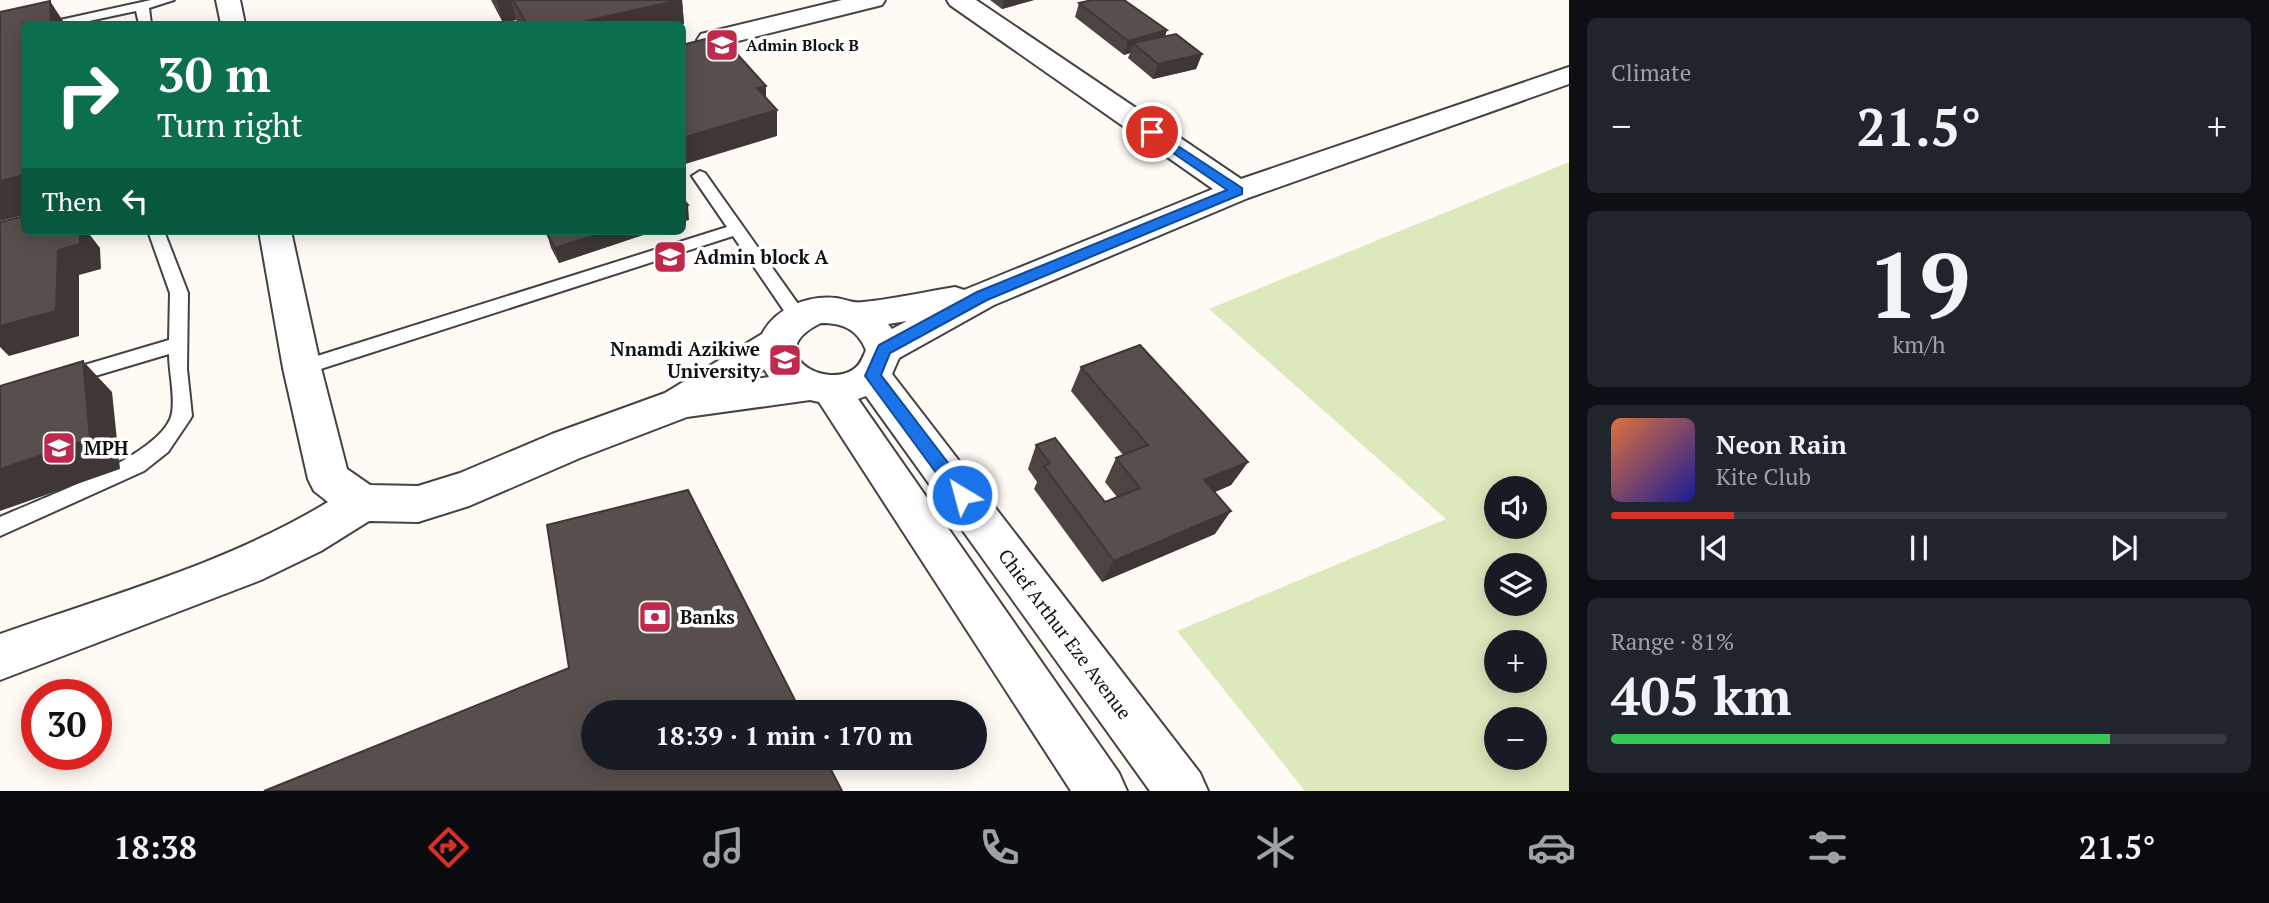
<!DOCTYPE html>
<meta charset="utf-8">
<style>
body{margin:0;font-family:"PT Serif",serif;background:#20242c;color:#f1f3f6;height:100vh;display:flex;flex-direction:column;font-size:26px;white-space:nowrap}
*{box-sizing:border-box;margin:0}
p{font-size:23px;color:#9ea1a6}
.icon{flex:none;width:38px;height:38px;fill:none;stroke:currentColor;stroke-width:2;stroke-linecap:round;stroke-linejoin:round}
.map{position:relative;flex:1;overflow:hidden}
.drawer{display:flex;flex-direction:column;gap:18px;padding:18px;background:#0d0f14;width:700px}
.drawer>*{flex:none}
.top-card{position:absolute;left:21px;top:21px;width:665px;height:214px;border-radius:10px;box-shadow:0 4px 18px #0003;background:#0b6e4f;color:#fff;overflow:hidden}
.tools{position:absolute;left:1484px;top:476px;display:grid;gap:14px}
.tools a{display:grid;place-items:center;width:63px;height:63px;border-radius:50%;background:#171b24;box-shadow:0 4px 18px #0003;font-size:35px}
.speed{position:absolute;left:21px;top:679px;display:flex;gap:14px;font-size:35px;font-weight:700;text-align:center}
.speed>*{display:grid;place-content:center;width:91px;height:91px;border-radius:50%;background:#171b24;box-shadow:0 4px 18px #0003;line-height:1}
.speed .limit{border:10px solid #d22;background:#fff;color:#111}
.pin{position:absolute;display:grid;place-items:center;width:60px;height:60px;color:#fff;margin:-30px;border:4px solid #fff;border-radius:50%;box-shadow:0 2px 7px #0007}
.me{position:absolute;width:77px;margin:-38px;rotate:323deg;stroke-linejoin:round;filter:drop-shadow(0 0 5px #0008)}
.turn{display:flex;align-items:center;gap:24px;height:147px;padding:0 21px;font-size:32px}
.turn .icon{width:91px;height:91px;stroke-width:2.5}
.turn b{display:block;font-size:49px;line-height:60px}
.then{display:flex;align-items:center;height:66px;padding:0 21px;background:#0003;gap:14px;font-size:26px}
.big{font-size:52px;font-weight:700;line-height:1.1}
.drawer .tile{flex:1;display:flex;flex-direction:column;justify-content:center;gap:10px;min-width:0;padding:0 24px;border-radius:10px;background:#20242c}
.drawer .dial{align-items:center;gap:0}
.dial b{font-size:91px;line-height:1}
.song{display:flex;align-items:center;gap:21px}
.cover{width:84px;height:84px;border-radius:10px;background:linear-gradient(135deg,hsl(20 70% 55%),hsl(240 70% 35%))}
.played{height:7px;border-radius:4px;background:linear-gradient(90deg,#d93025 20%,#363941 20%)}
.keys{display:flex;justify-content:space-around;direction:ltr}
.heat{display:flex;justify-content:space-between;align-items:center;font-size:38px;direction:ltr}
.charge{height:10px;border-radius:5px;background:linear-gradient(90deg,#34c759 81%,#363941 0)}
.trip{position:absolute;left:581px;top:700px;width:406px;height:70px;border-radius:35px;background:#171b24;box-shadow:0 4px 18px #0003;font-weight:700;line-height:70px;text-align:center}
.dock{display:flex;height:112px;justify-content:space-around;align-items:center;background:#090b0e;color:#9ea1a6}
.dock .icon{width:49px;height:49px}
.dock .current{color:#d93025}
.dock b{font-size:32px;color:#f1f3f6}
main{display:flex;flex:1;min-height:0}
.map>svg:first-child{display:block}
.green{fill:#dce9bc;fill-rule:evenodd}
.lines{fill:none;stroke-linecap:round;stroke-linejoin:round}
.lane-casing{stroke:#434343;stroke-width:4}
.street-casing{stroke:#434343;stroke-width:4}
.lane{fill:#fff;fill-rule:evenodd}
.street{fill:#fff;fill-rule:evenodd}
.wall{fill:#4c4441}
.shaded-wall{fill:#3e3735}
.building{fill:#584f4c;stroke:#3e3735;stroke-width:2}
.route{fill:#1a73e8;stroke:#114b97;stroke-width:2}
.labels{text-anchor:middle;stroke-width:7;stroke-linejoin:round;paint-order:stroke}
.far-poi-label{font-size:16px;font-weight:bold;fill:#101010;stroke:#fff;text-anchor:start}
.poi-label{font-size:19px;font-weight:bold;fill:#101010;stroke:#fff;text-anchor:start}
.street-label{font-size:19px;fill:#101010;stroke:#fff}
</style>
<main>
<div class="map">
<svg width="1569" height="791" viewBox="0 0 1569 791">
<rect width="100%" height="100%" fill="#fffaf3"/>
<path class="green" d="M 1569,162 L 1569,791 L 1305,791 L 1177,631 L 1446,519 L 1209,309 ZM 1496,488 L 1535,488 L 1535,527 L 1496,527 ZM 1496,565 L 1535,565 L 1535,604 L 1496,604 ZM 1496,642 L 1535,642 L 1535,681 L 1496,681 ZM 1496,719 L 1535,719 L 1535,758 L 1496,758 Z"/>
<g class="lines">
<defs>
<g id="lane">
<path d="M 151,0 L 174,0 L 149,8 L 151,24 L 139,24 L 136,11 L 75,24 L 54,24 L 60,20 Z"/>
<path d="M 700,171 L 705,173 L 803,311 L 806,316 L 803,321 L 791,321 L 733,236 L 302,375 L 295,373 L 293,368 L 295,363 L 727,227 L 692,176 Z"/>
<path d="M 148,231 L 164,231 L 188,293 L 187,369 L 192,416 L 189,421 L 168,452 L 144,471 L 0,536 L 0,517 C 37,500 165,455 172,413 C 175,395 169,372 169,354 L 68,384 L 61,382 L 59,377 L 61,372 L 169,340 L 170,293 Z"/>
</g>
<g id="street">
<path d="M 216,0 L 240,0 L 245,24 L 221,24 Z"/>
<path d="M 842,0 L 885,0 L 882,5 L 710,48 L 701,46 L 697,40 L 701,34 Z"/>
<path d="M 947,0 L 976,0 L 1241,179 L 1569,67 L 1569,84 L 1248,198 L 994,305 L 899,358 L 892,374 L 1200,773 L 1208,791 L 1150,791 L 866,396 L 858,399 L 1119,773 L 1127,791 L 1071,791 L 819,402 L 810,400 L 687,417 L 580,458 L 469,506 L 418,522 L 369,521 L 321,551 L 261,580 L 0,680 L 0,634 C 110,595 228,563 328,502 L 314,491 L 308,479 L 283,368 L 259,231 L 291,231 L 321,368 L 347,469 L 370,485 L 418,486 L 460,473 L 552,434 L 665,393 L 762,334 C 776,308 807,295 836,298 C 845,299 854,304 863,302 C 894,299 924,292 955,287 L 964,290 L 1213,189 L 950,5 ZM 907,321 L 892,329 L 888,324 ZM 821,323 C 843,323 857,329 866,350 C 863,357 861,364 854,369 C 825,390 760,352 821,323 ZM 764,369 L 769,377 L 747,380 Z"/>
</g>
</defs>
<use href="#lane" class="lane-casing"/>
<use href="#street" class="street-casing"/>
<use href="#lane" class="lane"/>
<use href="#street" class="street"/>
</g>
<g class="wall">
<path d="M 491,0 L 682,0 L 684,24 L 519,24 L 516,20 L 503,23 Z"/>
<path d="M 990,0 L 1034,0 L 1002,9 Z"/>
<path d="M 1079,3 L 1167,30 L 1165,36 L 1202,54 L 1196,69 L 1153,79 L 1128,58 L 1130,53 L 1124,55 L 1075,17 Z"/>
<path d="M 556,231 L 655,231 L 559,263 L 551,248 L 547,234 Z"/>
<path d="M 1081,367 L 1248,462 L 1231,485 L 1215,492 L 1215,534 L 1102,582 L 1034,489 L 1037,482 L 1028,469 L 1036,445 L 1105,502 L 1117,497 L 1105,482 L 1116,458 L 1123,455 L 1071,391 Z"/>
</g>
<g class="shaded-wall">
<path d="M 497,0 L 511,0 L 516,20 L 503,23 Z"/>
<path d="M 679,0 L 682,0 L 684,24 L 573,24 Z"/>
<path d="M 1004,0 L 1034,0 L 1002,9 Z"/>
<path d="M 50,1 L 65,24 L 51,24 Z"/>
<path d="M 1167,30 L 1162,44 L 1133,43 L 1130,53 L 1124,55 L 1128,41 Z"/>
<path d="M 1202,54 L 1196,69 L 1153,79 L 1158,64 Z"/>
<path d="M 766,86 L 766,111 L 757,88 Z"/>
<path d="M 777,110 L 777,136 L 682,165 L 682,138 Z"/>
<path d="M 682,166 L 685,188 L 682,189 Z"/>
<path d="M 24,175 L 24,215 L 0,221 L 0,181 Z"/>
<path d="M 688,205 L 689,220 L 682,222 L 682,207 Z"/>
<path d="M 80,231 L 87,231 L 100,248 L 101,269 L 79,275 L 79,336 L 9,356 L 0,347 L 0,326 L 58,250 Z"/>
<path d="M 608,231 L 655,231 L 559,263 L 555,248 Z"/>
<path d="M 83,361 L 112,392 L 120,469 L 0,511 L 0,469 Z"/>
<path d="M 1248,462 L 1231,485 L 1189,503 L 1204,480 Z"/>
<path d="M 1231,511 L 1215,534 L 1102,582 L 1114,561 Z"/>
</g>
<g class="building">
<path d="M 513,0 L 679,0 L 573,24 L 527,24 Z"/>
<path d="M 1092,0 L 1124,0 L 1167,30 L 1128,41 L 1079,3 Z"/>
<path d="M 50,1 L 51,24 L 24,24 L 24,175 L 0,181 L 0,12 Z"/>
<path d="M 1176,34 L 1202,54 L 1158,64 L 1133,43 Z"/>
<path d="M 720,35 L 766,86 L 757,88 L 777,110 L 682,138 L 682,45 Z"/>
<path d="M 682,198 L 688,205 L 682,207 Z"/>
<path d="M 24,216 L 24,231 L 80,231 L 80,244 L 58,250 L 56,311 L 0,326 L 0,222 Z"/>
<path d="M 556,231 L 608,231 L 555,248 L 547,234 Z"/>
<path d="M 1140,345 L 1248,462 L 1204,480 L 1231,511 L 1114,561 L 1044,466 L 1050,463 L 1036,445 L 1055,438 L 1105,502 L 1140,488 L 1116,458 L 1148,445 L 1081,367 Z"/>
<path d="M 83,361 L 90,439 L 0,469 L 0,386 Z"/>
<path d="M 688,490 L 801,712 L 593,712 L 593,758 L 825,758 L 842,791 L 264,791 L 569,668 L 547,525 Z"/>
</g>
<path class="route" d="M 1152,129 L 1242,188 L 1242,194 L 987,300 L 890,353 L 881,375 L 968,489 L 971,495 L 968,500 L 962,502 L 956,500 L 865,376 L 877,349 L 879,345 L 977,292 L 1227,190 L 1147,135 L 1147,130 Z"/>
<defs>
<symbol id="university-square" viewBox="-11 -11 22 22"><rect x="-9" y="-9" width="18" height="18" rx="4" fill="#be294c" stroke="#fff"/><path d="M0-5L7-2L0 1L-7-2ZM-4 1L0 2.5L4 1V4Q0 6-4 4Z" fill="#fff"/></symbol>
<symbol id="bank-square" viewBox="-11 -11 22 22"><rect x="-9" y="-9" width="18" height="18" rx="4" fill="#be294c" stroke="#fff"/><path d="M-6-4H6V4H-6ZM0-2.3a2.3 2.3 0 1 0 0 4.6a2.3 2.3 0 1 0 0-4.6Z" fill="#fff"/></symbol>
</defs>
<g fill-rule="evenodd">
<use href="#university-square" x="703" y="26" width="38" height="38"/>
<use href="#university-square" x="651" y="238" width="38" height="38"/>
<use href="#university-square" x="766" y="341" width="38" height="38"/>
<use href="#university-square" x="40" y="429" width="38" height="38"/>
<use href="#bank-square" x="636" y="598" width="38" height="38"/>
</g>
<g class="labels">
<g class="far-poi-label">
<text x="746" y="51">Admin Block B</text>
</g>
<g class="poi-label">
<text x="694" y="264">Admin block A</text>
<text x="760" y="356" text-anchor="end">Nnamdi Azikiwe<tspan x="760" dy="22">University</tspan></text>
<text x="84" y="455">MPH</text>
<text x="680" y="624">Banks</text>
</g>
<g class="street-label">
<text transform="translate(1065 634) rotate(53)" y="7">Chief Arthur Eze Avenue</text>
</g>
</g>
</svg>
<div class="tools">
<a><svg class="icon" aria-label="sound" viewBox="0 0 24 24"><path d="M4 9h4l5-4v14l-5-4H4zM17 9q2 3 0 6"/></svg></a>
<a><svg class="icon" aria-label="layers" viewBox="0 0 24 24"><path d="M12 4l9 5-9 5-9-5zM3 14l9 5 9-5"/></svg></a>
<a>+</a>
<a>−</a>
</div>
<div class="speed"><div class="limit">30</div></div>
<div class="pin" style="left:1152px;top:132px;background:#d93025"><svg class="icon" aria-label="arrive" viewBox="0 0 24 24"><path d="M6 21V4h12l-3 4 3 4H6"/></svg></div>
<svg class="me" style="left:962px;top:495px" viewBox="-20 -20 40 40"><circle r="17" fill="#1a73e8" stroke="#fff" stroke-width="3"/><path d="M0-11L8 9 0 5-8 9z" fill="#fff"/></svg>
<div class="trip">18:39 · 1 min · 170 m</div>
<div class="top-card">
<div class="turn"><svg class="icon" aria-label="right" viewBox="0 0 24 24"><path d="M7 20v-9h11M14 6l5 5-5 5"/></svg><div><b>30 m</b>Turn right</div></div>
<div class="then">Then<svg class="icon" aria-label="left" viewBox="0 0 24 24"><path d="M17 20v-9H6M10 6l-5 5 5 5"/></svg></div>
</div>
</div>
<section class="drawer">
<div class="tile"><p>Climate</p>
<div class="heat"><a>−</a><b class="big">21.5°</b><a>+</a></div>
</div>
<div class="tile dial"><b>19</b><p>km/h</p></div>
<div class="tile">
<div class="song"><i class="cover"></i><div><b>Neon Rain</b><p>Kite Club</p></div></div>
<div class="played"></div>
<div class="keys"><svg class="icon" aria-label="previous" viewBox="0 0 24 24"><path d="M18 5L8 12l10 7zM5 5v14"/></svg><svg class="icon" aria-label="pause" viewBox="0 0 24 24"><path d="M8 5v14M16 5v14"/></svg><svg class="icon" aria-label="next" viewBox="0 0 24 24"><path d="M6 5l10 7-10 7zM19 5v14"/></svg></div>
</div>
<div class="tile"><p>Range · 81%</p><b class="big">405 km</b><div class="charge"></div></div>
</section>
</main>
<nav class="dock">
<b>18:38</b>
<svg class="icon current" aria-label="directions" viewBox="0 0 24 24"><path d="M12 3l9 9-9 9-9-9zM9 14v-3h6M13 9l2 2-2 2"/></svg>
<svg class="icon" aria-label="music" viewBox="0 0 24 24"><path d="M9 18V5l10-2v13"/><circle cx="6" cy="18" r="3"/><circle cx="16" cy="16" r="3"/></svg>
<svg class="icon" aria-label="phone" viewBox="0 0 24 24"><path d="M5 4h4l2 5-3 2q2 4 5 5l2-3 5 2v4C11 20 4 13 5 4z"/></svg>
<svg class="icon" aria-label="climate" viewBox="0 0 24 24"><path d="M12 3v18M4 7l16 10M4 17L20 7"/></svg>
<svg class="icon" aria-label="car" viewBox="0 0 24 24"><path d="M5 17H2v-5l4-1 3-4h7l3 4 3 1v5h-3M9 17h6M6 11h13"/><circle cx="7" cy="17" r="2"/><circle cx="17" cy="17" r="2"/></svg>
<svg class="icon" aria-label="filters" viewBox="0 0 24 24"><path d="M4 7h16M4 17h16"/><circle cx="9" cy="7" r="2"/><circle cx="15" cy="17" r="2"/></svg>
<b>21.5°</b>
</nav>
